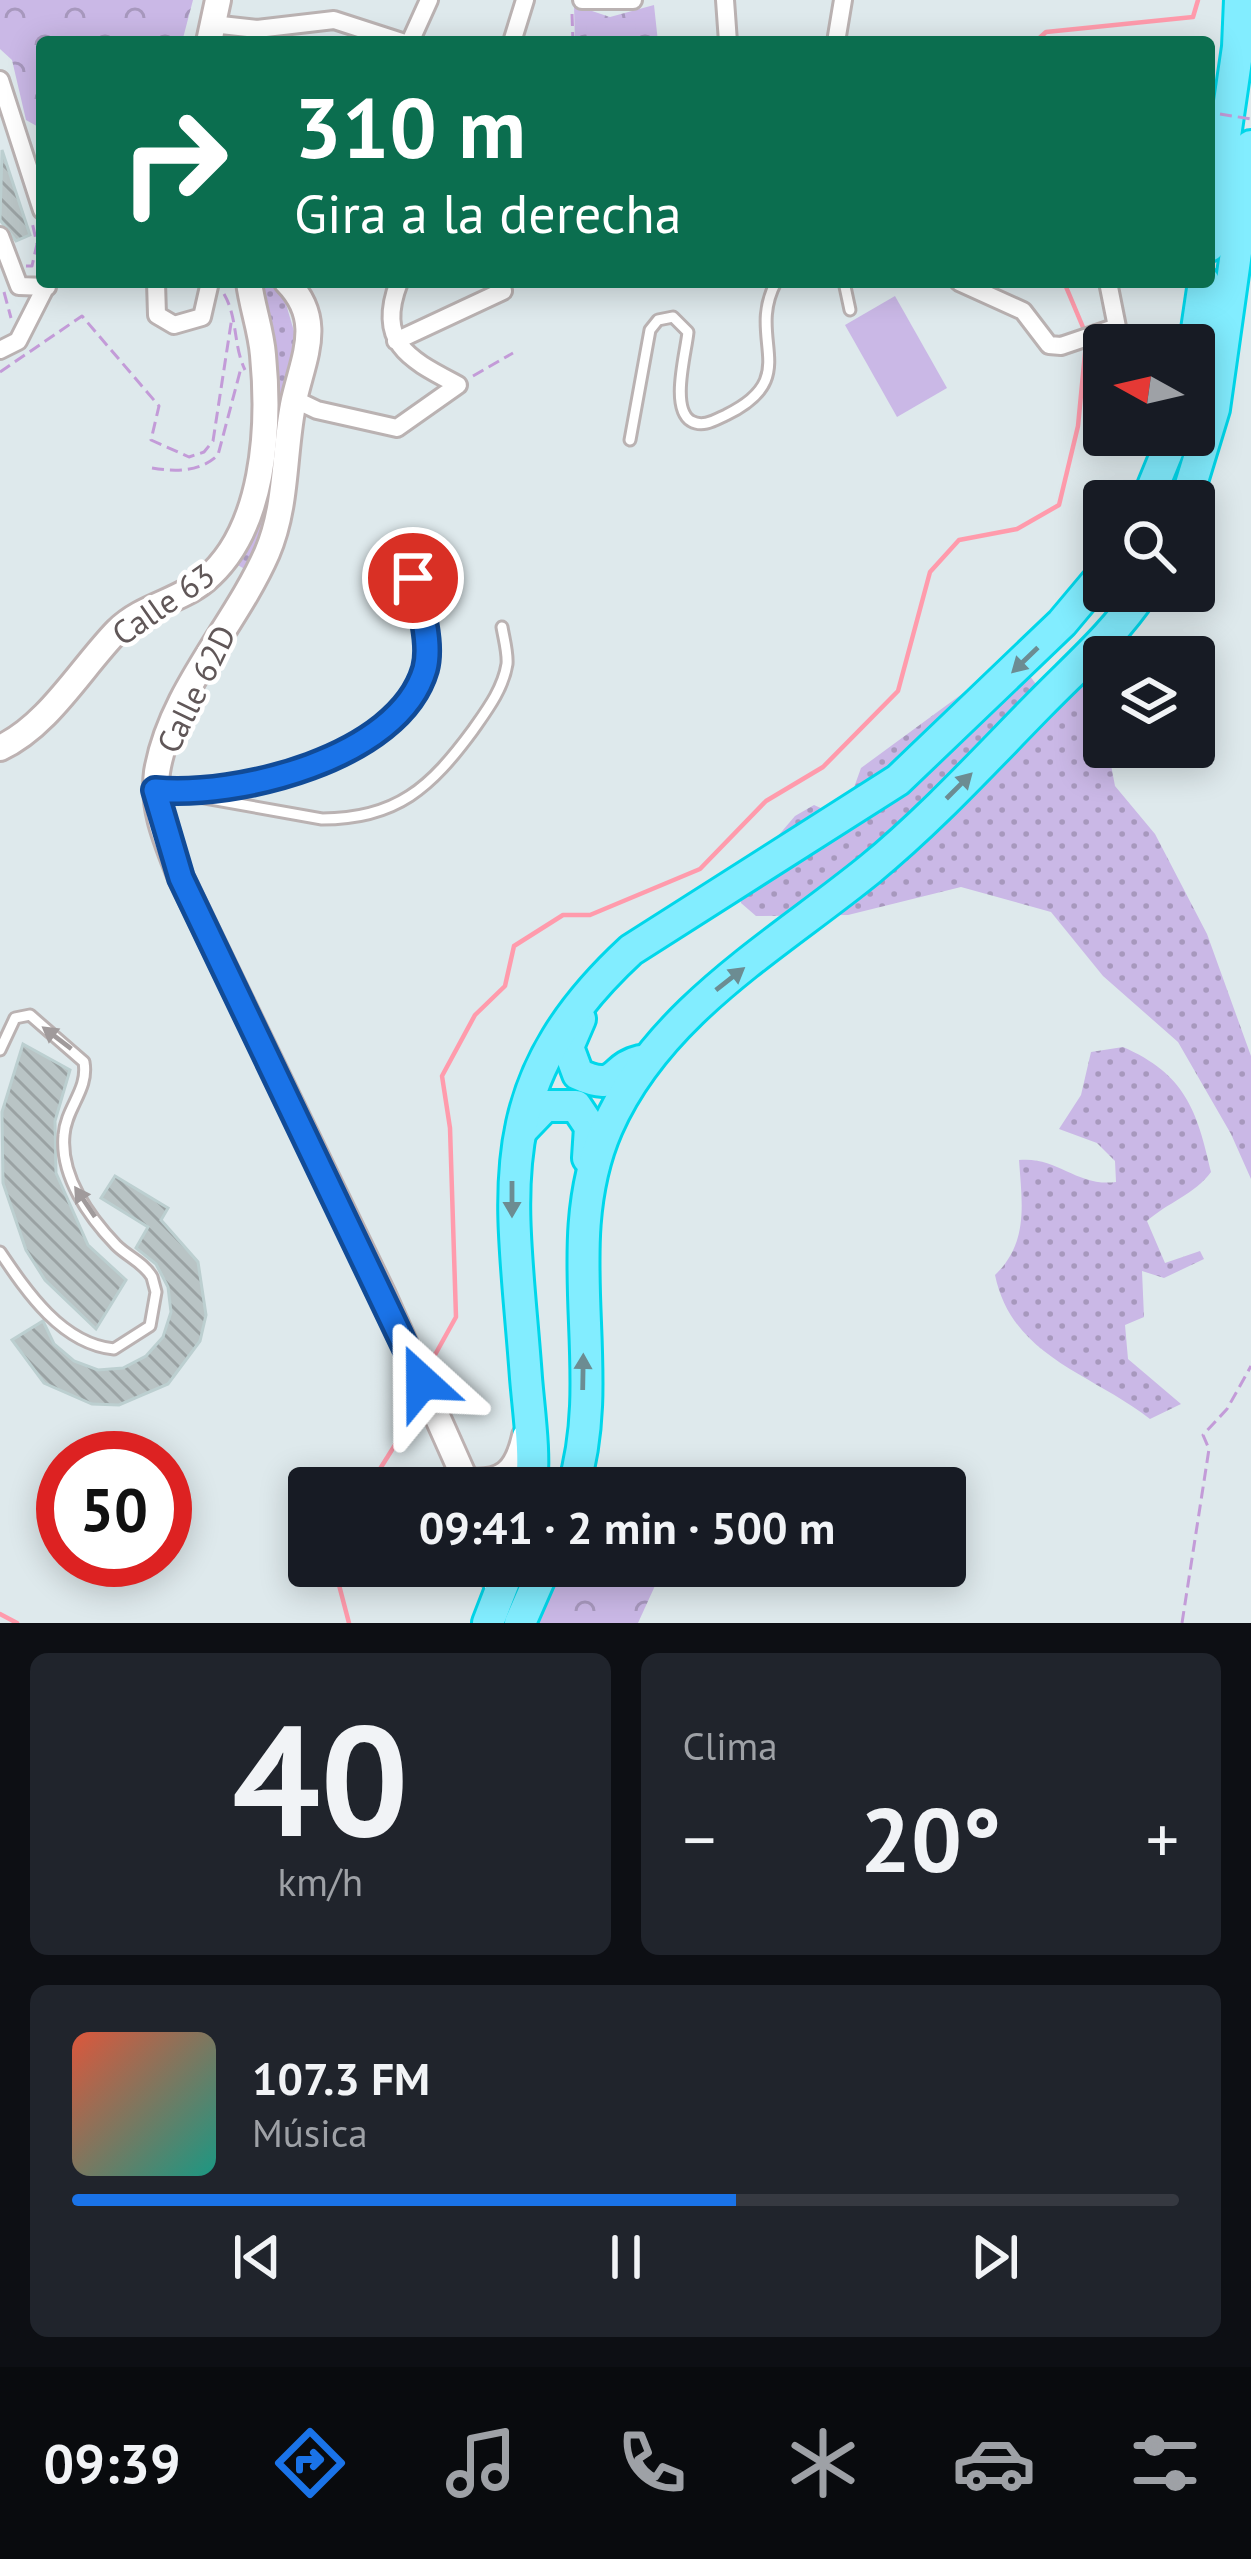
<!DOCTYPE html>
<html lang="es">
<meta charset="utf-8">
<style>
body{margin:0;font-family:"PT Sans",sans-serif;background:#20242c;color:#f1f3f6;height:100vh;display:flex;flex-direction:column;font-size:45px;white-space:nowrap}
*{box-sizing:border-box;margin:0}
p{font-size:39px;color:#9ea1a6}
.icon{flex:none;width:66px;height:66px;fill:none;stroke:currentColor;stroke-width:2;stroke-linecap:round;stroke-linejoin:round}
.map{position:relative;height:1623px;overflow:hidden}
.details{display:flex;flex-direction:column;gap:30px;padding:30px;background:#0d0f14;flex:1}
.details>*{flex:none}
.top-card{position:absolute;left:36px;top:36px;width:1179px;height:252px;border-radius:12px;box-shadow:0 6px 30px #0003;background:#0b6e4f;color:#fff;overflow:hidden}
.needle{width:78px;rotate:278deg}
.controls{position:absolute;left:1083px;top:324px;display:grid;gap:24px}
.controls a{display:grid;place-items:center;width:132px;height:132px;border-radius:12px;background:#171b24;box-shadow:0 6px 30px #0003;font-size:60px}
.speed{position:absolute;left:36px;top:1431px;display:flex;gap:24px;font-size:60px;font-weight:700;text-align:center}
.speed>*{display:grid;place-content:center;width:156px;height:156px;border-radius:50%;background:#171b24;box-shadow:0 6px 30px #0003;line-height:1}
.speed .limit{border:18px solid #d22;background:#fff;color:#111}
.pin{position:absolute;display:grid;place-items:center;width:102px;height:102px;color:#fff;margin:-51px;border:6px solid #fff;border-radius:50%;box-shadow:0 3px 12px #0007}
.me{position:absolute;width:132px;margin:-66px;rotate:336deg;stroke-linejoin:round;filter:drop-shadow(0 0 9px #0008)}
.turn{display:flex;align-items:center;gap:42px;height:252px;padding:0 60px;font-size:54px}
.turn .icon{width:156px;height:156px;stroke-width:2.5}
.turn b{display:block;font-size:84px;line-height:102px}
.big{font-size:90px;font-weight:600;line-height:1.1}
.details .tile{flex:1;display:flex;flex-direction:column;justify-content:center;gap:18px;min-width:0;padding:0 42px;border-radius:18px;background:#20242c}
.details .dial{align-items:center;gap:0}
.dial b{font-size:156px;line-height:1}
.song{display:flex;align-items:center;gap:36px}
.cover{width:144px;height:144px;border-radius:18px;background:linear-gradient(135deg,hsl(10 70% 55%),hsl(170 70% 35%))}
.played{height:12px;border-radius:6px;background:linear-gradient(90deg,#1a73e8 60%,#363941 60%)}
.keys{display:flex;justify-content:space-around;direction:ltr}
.heat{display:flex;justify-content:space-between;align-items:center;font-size:66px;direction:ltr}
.details .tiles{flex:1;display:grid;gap:30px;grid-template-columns:1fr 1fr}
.tile:last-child{grid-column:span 2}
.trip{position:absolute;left:288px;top:1467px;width:678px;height:120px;border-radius:12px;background:#171b24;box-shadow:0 6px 30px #0003;font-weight:600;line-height:120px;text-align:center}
.tab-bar{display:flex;height:192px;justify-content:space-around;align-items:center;background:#090b0e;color:#9ea1a6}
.tab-bar .icon{width:84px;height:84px}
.tab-bar .active{color:#1a73e8}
.tab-bar b{font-size:54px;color:#f1f3f6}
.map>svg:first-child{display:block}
.grass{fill:url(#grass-dots)}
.forest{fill:url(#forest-crowns)}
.garden{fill:#cab8e6}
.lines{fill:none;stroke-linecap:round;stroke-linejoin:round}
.stream{stroke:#ff9bac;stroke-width:4.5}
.building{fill:url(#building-back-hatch);stroke:#bccfd0;stroke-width:3}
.lane-casing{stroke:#bab2b2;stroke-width:15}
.street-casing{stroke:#bab2b2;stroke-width:22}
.secondary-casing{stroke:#bdb2b2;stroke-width:30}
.highway-casing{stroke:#00d7ea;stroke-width:36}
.path{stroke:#c39bd8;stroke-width:3;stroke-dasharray:12 6;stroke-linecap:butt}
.lane{stroke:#fff;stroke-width:9}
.street{stroke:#fff;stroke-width:16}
.secondary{stroke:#fff;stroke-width:24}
.highway{stroke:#82edff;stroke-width:30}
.path-bridge{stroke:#c39bd8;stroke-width:3;stroke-dasharray:12 6;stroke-linecap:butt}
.oneway{fill:#6c8c92}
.oneway2{fill:#a09a9b}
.route-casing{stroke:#114b97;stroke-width:30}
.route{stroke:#1a73e8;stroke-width:21}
.labels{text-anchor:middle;stroke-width:9;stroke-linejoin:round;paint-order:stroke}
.street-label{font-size:33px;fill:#605758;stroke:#fff}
</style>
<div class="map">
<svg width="1251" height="1623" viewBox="0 0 1251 1623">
<defs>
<pattern id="grass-dots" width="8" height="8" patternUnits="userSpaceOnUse" patternTransform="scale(3)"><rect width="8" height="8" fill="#cab8e6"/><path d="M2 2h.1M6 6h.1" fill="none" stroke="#a798bd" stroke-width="1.8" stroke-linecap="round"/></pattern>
<pattern id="forest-crowns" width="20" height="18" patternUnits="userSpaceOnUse" patternTransform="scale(3)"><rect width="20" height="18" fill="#cab8e6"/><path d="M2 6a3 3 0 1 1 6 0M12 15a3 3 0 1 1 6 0" fill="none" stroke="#a798bd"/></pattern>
<pattern id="building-back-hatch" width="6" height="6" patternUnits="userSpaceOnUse" patternTransform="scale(3)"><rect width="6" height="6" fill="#b9c4c5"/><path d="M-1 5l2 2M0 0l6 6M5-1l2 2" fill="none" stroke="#9aa2a3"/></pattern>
</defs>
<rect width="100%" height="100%" fill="#dee9ec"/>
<g class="grass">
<path d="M 264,282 L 283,294 L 299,348 L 276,431 Z"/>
<path d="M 273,454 L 262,534 L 248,571 L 236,564 Z"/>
<path d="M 1000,666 L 1023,667 L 1045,696 L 1069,669 L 1097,692 L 1115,786 L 1155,834 L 1207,934 L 1251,1056 L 1251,1179 L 1231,1134 L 1178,1042 L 1103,976 L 1051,912 L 961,887 L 848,915 L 756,916 L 741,903 L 740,880 L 795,816 L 814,805 L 843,818 L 861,768 Z"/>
<path d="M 1123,1047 C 1185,1074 1197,1110 1211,1172 C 1195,1194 1167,1203 1147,1221 L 1165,1263 L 1200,1251 L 1204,1259 L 1164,1278 L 1142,1271 L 1144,1317 L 1125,1325 L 1128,1359 L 1181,1404 L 1150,1419 C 1091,1373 1012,1357 995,1275 C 1029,1242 1022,1204 1019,1160 C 1057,1156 1077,1187 1116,1182 L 1115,1161 L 1097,1143 L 1059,1129 L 1081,1095 L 1091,1052 Z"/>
</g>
<g class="forest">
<path d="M 0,0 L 193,0 L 182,42 L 42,42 L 42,129 L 26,120 L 12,60 L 0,49 Z"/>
<path d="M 574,5 L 610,17 L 654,5 L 658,42 L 575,42 Z"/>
<path d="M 552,1566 L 664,1566 L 638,1623 L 527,1623 Z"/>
</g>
<g class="garden">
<path d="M 635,21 L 637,42 L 587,42 L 586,25 Z"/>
<path d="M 895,296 L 947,388 L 897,417 L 845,325 Z"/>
</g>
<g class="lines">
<g class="stream">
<path d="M 1035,42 L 1046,32 L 1193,17 L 1198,0"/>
<path d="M 1064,282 L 1085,332"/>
<path d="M 426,1371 L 456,1317 L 450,1128 L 442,1076 L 475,1015 L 505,986 L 514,946 L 563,915 L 590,915 L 700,869 L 766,801 L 823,767 L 898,691 L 930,572 L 959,540 L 1017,529 L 1059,505 L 1078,426 L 1086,343"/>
<path d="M 368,1488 L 405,1429 L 406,1407 L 415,1392"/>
<path d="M 334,1566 L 349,1623"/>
<path d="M 0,1614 L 17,1623"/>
</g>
</g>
<g class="building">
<path d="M 2,150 L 30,235 L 16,241 L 0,220 Z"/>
<path d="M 23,1044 L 70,1070 L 55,1121 L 56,1173 L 88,1245 L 126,1280 L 96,1329 L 45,1280 L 26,1250 L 3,1183 L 2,1112 Z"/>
<path d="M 115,1176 L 168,1208 L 161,1220 L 198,1262 L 206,1315 L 200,1341 L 168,1384 L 119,1405 L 92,1404 L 44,1383 L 12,1340 L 43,1321 L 54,1344 L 74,1361 L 98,1370 L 123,1368 L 146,1356 L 163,1337 L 171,1312 L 168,1287 L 156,1264 L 136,1248 L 148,1227 L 101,1198 Z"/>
</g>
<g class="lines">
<defs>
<g id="lane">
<path d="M 844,282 L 850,310"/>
<path d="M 630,440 L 650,330 L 658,320 L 673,317 L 688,332 C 686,353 670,408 691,421 C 703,428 715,420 726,415 C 804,377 745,340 776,282"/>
<path d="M 160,790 L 322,819 C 397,819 431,787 473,730 C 487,710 503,689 507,664 C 508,653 504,639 502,627"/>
<path d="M 204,793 C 273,775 410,753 426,666 C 433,629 414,583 405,548"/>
<path d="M 0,1050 L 15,1018 L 30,1015 L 84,1062 C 89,1090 66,1107 64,1135 C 60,1176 89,1217 116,1245 C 128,1257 143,1262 152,1277 L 156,1292 L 150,1326 L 114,1349 C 62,1344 27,1292 0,1252"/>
<path d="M 452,1566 L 481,1573 L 492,1590"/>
</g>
<g id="street">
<path d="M 582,0 L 633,0"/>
<path d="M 725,0 L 728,42"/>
<path d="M 212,24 L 257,29 L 334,20 L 402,42"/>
<path d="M 410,42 L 429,0"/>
<path d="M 512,42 L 525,0"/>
<path d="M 836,42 L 843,0"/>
<path d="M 0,80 L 42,210"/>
<path d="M 0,236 L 19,286 L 47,287"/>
<path d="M 156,282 L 157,315 L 174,325 L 202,317 L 210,282"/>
<path d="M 959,282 L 1023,311 L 1049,345 L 1061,346 L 1117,327 L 1108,282"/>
<path d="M 396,341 L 503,291"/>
<path d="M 0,350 L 18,341 L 48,282"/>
<path d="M 294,399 L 317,410 L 397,428 L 458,385 C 411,360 375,344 399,282"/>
</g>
<g id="secondary">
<path d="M 209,42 L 218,0"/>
<path d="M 287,282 C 324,320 304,356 294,400 C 283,451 288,504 267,553 C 235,626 170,692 157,772 C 152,810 168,844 181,878 L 383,1295 L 469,1488"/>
<path d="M 0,748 C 48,726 81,668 117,631 C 142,606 178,602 205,580 C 265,530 270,427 263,355 C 261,330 252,307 249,282"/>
<path d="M 466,1481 C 503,1485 517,1472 525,1436"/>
</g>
<g id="highway">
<path d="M 1209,246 L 1238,47 L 1240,0"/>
<path d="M 1194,350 L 1204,282"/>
<path d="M 1147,501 L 1174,435"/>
<path d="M 1186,501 L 1214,409 L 1251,146"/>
<path d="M 580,1019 L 568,1047 L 578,1074 C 619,1093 610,1068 640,1061"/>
<path d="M 521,1131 L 545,1106 L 576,1106 L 590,1127 L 588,1158"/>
<path d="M 531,1488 C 535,1453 529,1414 526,1378 C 513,1196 482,1088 631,950 L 898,780 L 1062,623 L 1104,573"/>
<path d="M 573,1488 C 609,1370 556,1245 607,1128 C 658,1012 774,947 869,870 C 930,820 984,761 1039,705 C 1076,667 1113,636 1143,591"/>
<path d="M 488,1623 L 510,1566"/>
<path d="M 520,1623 L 545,1566"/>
</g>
</defs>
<use href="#lane" class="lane-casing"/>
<use href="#street" class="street-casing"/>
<use href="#secondary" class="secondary-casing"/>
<use href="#highway" class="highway-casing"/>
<g class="path">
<path d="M 572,14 L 573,42"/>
<path d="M 26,266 L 32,266 L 37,244 L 32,222"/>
<path d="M 4,292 L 11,318"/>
<path d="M 224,294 C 238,318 233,345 245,370"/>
<path d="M 0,372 L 82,316 L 159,406 L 151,440 L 189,457 L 204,452 L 213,441 L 232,317"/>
<path d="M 473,376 L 513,353"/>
<path d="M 152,468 C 176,472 200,472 218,455 L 241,368"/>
<path d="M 1182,1623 L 1209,1449 L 1203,1435 L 1227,1409 L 1251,1366"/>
</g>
<use href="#lane" class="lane"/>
<use href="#street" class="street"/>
<use href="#secondary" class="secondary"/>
<use href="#highway" class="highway"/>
<path class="path-bridge" d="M 1220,114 L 1251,119"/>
</g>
<defs><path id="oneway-solid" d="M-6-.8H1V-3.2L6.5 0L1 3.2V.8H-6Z" transform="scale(3)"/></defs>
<g class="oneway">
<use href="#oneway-solid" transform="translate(1025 660) rotate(136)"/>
<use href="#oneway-solid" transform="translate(959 786) rotate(-45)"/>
<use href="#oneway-solid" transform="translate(730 979) rotate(-38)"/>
<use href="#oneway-solid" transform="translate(512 1199) rotate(90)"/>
<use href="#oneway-solid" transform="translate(583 1372) rotate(-89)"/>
</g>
<g class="oneway2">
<use href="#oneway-solid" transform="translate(57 1038) rotate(-143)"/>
<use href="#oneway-solid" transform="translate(85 1202) rotate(-124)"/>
</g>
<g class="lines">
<defs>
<path id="route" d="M 413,578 C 420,603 432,643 425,669 C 399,759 235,798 155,790 L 181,878 L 422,1382"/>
</defs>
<use href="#route" class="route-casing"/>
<use href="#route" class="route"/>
</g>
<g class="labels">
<g class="street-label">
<text transform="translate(163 604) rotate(-35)" y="12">Calle 63</text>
<text transform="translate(196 689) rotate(-64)" y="12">Calle 62D</text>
</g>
</g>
</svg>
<div class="controls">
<a><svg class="needle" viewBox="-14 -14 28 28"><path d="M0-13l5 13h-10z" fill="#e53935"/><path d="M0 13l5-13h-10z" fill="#9ea1a6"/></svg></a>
<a><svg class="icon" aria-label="search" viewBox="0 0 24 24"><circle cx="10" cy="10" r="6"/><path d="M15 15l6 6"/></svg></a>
<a><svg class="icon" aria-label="layers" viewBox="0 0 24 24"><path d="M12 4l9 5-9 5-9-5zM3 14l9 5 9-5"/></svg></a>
</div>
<div class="speed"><div class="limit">50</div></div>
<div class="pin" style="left:413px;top:578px;background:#d93025"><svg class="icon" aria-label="arrive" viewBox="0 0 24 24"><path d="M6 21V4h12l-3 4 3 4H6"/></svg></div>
<svg class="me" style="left:422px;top:1382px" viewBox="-20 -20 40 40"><path d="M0-17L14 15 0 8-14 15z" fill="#1a73e8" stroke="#fff" stroke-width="4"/></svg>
<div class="trip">09:41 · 2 min · 500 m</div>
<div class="top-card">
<div class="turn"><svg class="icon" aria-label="right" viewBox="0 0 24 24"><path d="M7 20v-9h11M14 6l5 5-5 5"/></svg><div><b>310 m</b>Gira a la derecha</div></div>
</div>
</div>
<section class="details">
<div class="tiles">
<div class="tile dial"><b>40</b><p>km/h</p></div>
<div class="tile"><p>Clima</p>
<div class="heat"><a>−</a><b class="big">20°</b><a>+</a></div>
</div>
<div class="tile">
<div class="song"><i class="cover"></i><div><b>107.3 FM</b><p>Música</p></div></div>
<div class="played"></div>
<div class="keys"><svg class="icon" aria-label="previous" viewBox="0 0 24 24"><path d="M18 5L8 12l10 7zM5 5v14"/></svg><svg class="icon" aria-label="pause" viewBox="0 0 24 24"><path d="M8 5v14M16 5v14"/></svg><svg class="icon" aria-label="next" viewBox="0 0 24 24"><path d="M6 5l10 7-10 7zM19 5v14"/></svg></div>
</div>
</div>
</section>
<nav class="tab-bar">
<b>09:39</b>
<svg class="icon active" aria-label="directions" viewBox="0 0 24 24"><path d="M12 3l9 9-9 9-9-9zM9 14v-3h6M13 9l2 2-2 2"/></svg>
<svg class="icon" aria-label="music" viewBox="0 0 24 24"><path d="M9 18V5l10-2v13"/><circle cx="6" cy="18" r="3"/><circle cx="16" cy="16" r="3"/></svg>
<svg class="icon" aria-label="phone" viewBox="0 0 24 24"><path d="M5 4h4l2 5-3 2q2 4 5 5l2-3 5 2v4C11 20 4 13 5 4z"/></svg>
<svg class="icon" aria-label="climate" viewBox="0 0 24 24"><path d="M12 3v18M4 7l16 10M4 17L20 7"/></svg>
<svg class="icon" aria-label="car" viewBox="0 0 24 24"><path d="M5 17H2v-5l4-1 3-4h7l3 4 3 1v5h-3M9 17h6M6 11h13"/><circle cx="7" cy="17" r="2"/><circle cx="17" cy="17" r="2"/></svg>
<svg class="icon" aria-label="filters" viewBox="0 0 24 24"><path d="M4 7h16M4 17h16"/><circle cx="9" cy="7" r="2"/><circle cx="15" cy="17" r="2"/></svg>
</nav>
